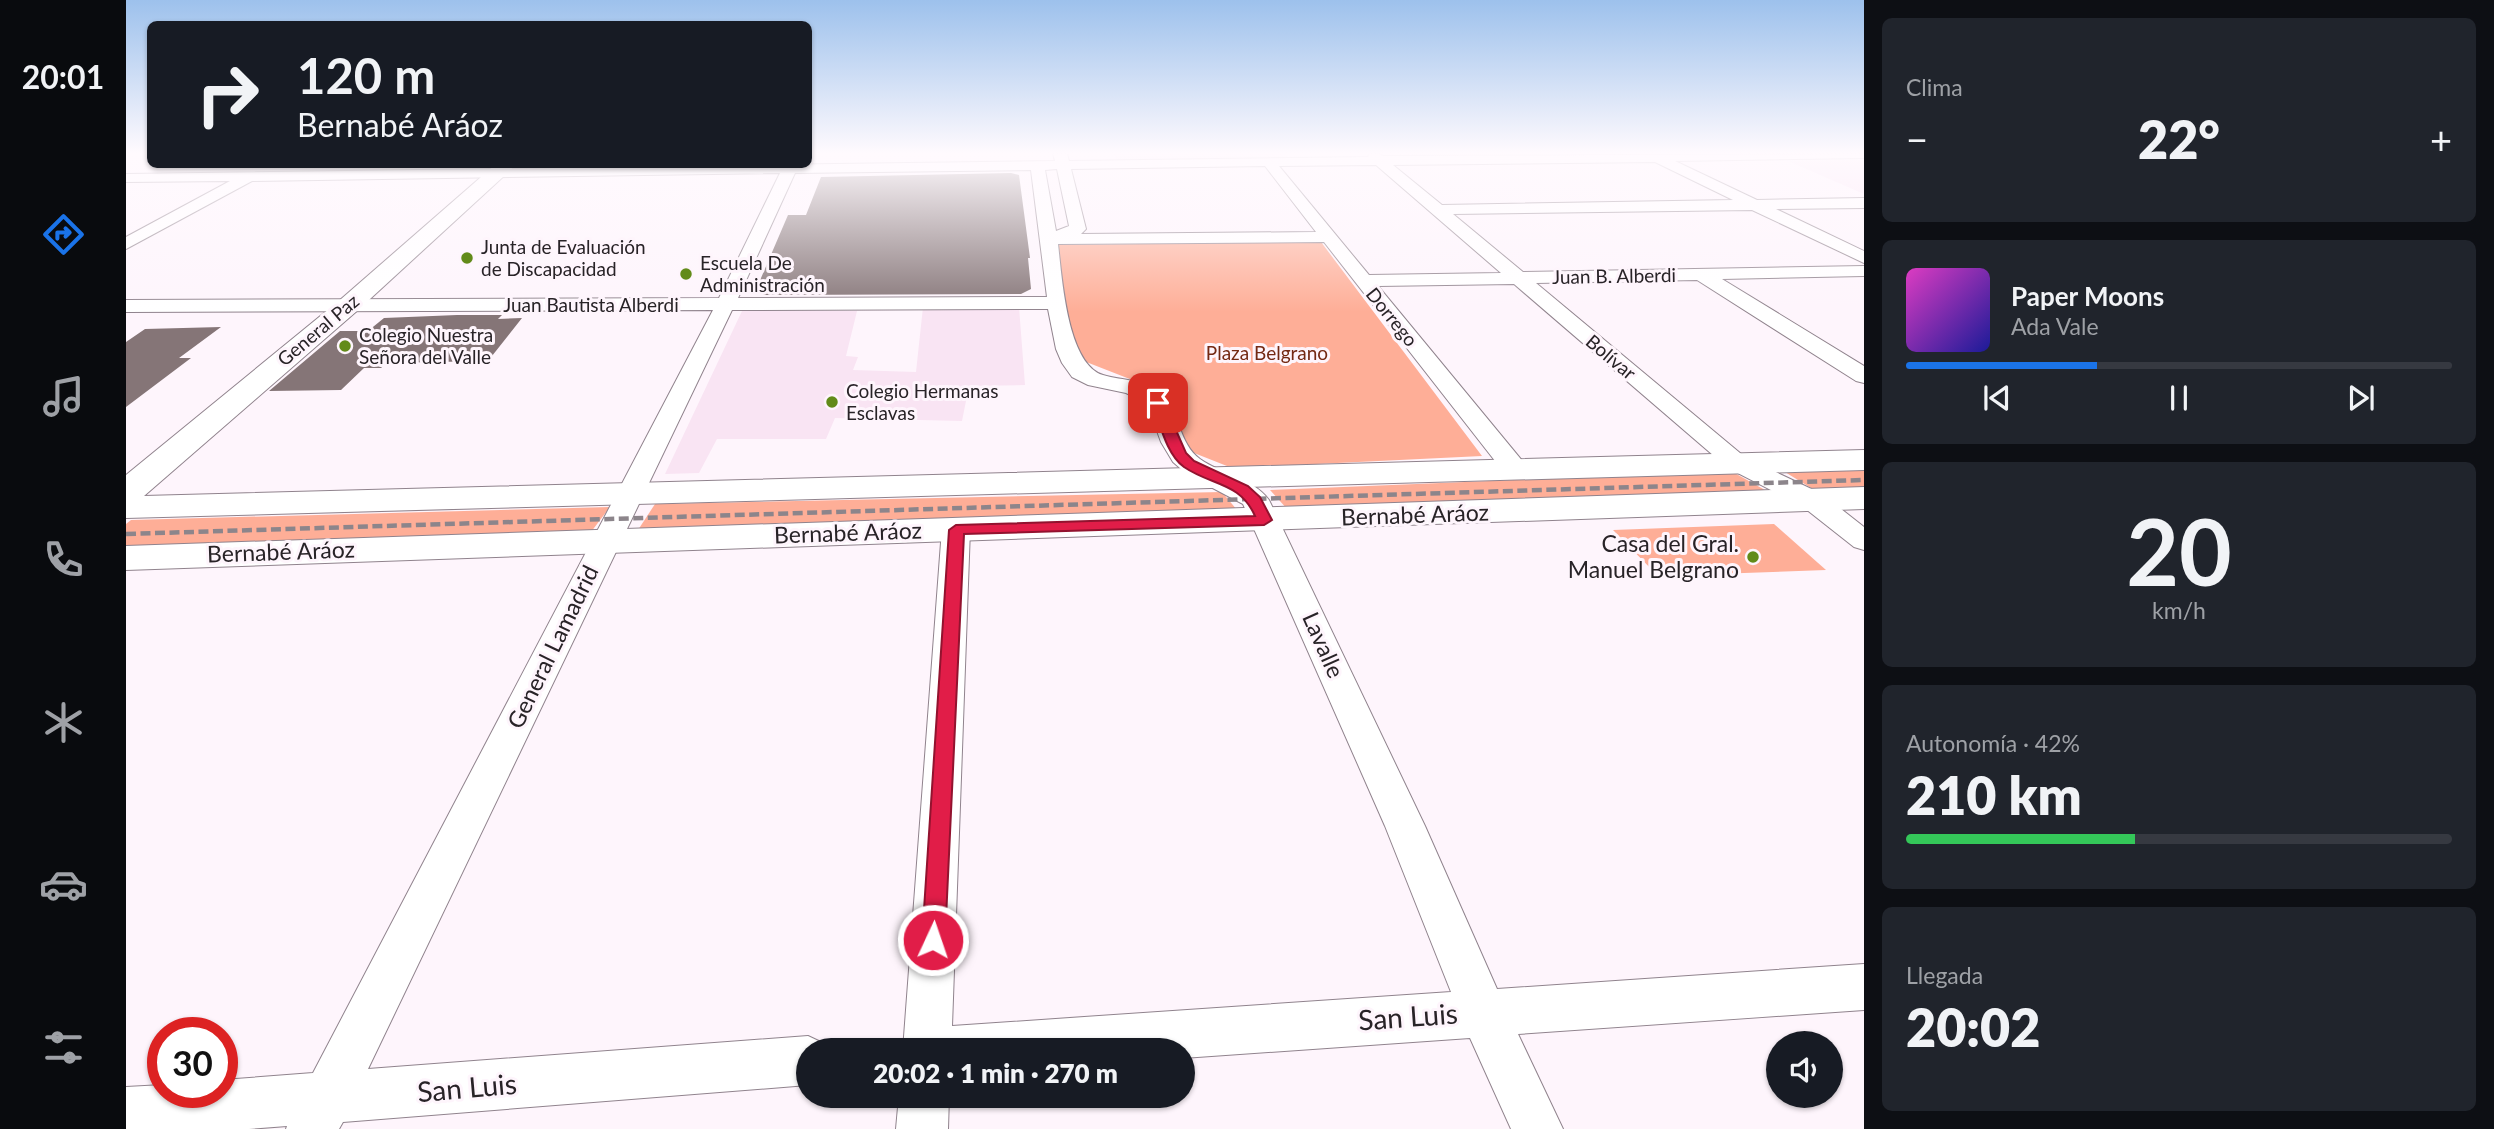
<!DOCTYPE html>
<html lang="es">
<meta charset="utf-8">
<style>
body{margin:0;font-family:Lato,sans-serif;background:#20242c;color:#f1f3f6;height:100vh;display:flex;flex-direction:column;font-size:26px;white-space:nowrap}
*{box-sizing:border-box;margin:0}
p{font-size:23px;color:#9ea1a6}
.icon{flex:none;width:38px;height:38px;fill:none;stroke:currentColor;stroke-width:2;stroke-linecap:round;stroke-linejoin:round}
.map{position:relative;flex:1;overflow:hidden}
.side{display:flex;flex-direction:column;gap:18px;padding:18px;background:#0d0f14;width:630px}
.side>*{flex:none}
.top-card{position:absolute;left:21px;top:21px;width:665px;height:147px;border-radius:10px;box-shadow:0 2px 5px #0004;background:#171b24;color:#f1f3f6;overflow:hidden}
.tools{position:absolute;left:1640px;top:1031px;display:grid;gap:14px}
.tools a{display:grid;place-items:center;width:77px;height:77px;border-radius:50%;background:#171b24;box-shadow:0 2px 5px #0004;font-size:35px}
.speed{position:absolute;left:21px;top:1017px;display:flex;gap:14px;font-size:35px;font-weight:700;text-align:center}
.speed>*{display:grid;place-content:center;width:91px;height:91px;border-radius:50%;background:#171b24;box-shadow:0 2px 5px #0004;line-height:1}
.speed .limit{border:10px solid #d22;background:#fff;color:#111}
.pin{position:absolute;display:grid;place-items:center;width:60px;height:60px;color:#fff;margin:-30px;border-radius:14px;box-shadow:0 4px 10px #0006}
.me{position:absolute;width:77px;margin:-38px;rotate:3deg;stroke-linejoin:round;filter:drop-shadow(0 0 5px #0008)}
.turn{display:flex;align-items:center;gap:24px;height:147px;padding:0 35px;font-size:32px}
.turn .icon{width:91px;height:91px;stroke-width:2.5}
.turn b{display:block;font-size:49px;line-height:60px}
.big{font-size:52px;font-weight:800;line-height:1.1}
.side .tile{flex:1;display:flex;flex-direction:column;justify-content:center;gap:10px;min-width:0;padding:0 24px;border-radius:10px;background:#20242c}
.side .dial{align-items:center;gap:0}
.dial b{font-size:91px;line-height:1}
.song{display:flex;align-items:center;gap:21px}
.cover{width:84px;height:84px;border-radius:10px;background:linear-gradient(135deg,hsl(310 70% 55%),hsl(240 70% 35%))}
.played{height:7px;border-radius:4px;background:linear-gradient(90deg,#1a73e8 35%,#363941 35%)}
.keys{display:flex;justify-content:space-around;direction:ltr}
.heat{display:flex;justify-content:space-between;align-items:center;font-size:38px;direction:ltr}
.charge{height:10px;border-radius:5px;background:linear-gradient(90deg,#34c759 42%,#363941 0)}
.trip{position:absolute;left:670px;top:1038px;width:399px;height:70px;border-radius:35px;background:#171b24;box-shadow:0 2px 5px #0004;font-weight:800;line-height:70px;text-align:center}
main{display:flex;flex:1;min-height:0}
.dock{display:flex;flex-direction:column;width:126px;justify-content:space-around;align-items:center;background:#090b0e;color:#9ea1a6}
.dock .icon{width:49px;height:49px}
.dock .selected{color:#1a73e8}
.dock b{font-size:32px;color:#f1f3f6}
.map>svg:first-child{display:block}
.built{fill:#f9e4f3}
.green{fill:#feae97}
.building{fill:#857577}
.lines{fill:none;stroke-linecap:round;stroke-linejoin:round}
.street-casing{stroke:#90838d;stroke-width:2}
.secondary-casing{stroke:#90838d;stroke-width:2}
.street{fill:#fff;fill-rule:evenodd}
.secondary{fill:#fff;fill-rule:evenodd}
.rail{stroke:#8c858b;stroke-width:4.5;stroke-dasharray:10 4.5;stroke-linecap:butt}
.route{fill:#e11d48;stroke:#92132f;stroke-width:2}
.poi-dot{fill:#628b19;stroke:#fef5fc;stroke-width:2.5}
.labels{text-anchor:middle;stroke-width:6;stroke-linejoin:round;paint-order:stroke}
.far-poi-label{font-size:19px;fill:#282327;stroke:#fef5fc;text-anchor:start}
.far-street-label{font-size:19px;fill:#282327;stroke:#fef5fc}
.far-park-label{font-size:19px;fill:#742913;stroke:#fef5fc}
.street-label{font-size:23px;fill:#282327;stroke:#fef5fc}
.poi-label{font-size:23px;fill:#282327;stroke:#fef5fc;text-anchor:end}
.near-street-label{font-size:28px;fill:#282327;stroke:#fef5fc}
</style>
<main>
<nav class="dock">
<b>20:01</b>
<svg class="icon selected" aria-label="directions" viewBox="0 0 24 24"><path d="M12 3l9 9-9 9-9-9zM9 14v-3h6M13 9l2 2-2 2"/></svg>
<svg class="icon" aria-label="music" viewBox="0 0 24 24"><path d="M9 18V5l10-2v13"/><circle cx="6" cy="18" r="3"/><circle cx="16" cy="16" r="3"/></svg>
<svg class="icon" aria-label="phone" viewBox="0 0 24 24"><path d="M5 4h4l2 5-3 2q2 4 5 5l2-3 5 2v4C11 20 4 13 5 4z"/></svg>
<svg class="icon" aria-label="climate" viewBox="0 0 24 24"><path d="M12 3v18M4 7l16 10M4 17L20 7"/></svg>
<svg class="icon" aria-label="car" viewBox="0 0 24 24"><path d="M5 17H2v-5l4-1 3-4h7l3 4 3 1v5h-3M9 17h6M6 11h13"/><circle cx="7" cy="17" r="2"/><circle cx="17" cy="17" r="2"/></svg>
<svg class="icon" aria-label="filters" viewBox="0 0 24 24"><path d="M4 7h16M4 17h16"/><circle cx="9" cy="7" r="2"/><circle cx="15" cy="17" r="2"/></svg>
</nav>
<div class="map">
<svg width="1738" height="1129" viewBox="0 0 1738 1129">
<rect width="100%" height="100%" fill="#fef5fc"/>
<g class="built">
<path d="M 988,154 L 1159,154 L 1165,160 L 991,162 Z"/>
<path d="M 1738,160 L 1738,194 L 1662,161 Z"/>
<path d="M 797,307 L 893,307 L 899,385 L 843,386 L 836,421 L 709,418 L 700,439 L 591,439 L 573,473 L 539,474 L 616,311 L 731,311 L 720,356 L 732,357 L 727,370 L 790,372 Z"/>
</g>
<g class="green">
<path d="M 1195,242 L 1356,456 L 1106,468 L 1063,451 L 1037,392 L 950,358 L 928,245 Z"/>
<path d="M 1738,468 L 1738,490 L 1690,491 L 1654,469 Z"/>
<path d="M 1605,471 L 1639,490 L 1162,510 L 1144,490 Z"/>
<path d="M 1096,492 L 1111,510 L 512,530 L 529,504 Z"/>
<path d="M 484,507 L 465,532 L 0,546 L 0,524 L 5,520 Z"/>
<path d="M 1648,524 L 1700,570 L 1532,576 L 1487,530 Z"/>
</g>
<g class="building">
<path d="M 885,173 L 893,175 L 904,258 L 902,258 L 905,289 L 895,294 L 640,295 L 629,292 L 662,215 L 680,215 L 695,177 Z"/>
<path d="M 331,315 L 376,315 L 372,319 L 396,318 L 362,361 L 260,363 L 255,368 L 238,368 L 215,390 L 143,391 L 214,331 L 242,331 L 258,318 Z"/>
<path d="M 95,327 L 53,358 L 65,358 L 0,407 L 0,342 L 19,329 Z"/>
</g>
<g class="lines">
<defs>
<g id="street">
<path d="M 927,154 L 941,154 L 943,161 L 1242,157 L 1243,154 L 1253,154 L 1257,156 L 1738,154 L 1738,158 L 1549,161 L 1631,200 L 1738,198 L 1738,208 L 1650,209 L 1738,251 L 1738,263 L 1626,210 L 1327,214 L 1397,272 L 1738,266 L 1738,276 L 1596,279 L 1738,366 L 1738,383 L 1730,381 L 1571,280 L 1410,283 L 1620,458 L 1696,494 L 1738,527 L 1738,550 L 1728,547 L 1676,506 L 1602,468 L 1388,284 L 1252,286 L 1398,463 L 1402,469 L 1398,475 L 1389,477 L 1380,475 L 1198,242 L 932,244 C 936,277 941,364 977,375 C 997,381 1021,379 1037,395 C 1054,414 1053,444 1074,459 C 1095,474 1127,478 1143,500 L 1299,826 L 1371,989 L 1738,964 L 1738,1010 L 1392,1034 L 1437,1129 L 1385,1129 L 1344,1038 L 1057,1058 L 1057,1050 L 777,1050 L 816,529 L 820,523 L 830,520 L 840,523 L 844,529 L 826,1026 L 1325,992 L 1259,826 L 1117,504 L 1062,475 L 1047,462 L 1035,442 L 1023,409 L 1016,401 L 1000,393 L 962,385 L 946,377 L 936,363 L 930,349 L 922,309 L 606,310 L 242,1069 L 682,1036 L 699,1044 L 702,1050 L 682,1050 L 682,1085 L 217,1122 L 213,1129 L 160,1129 L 161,1126 L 123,1129 L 0,1129 L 0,1087 L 37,1085 L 37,1092 L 96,1092 L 96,1080 L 187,1073 L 587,310 L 0,312 L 0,300 L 593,298 L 654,173 L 126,181 L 0,249 L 0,237 L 104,181 L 0,182 L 0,174 L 929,161 ZM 1529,162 L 1607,200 L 1316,205 L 1267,165 ZM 1250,165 L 1375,273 L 1243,275 L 1153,166 ZM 1139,166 L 1190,232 L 955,234 L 960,229 L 945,169 ZM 931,169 L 943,226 L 930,231 L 919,170 ZM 905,170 L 921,297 L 612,298 L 669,173 Z"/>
<path d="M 773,1096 L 823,1096 L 822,1129 L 770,1129 Z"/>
</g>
<g id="secondary">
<path d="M 370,164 L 391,164 L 232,310 L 18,496 L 1738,450 L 1738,470 L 0,518 L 0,475 L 214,300 Z"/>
<path d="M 1738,487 L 1738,509 L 0,570 L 0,546 Z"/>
</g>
</defs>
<use href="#street" class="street-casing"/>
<use href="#secondary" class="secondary-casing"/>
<use href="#street" class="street"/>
<use href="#secondary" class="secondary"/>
<path class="rail" d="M 0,534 L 1738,480"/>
</g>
<linearGradient id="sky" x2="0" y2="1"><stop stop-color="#9dc1ec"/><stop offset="0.49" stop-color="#fffafe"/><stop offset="1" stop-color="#fffafe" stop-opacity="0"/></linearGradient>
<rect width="1738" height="312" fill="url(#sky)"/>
<path class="route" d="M 1032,400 L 1038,403 L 1060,453 L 1068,461 L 1122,486 L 1134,497 L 1146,520 L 1138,525 L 838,534 L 819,940 L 816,948 L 807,952 L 799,948 L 796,940 L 823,530 L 830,525 L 1129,516 C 1114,482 1086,486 1058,467 C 1040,454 1034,423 1026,403 Z"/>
<g class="poi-dot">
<circle cx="341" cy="258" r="7"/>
<circle cx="560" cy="274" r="7"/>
<circle cx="219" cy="346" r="7"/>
<circle cx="706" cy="402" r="7"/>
<circle cx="1627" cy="557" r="7"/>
</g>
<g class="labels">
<g class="far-poi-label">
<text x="355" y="254">Junta de Evaluación<tspan x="355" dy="22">de Discapacidad</tspan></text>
<text x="574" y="270">Escuela De<tspan x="574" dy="22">Administración</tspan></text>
<text x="233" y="342">Colegio Nuestra<tspan x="233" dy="22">Señora del Valle</tspan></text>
<text x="720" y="398">Colegio Hermanas<tspan x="720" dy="22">Esclavas</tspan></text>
</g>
<g class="far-street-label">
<text transform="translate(1488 276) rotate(-1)" y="7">Juan B. Alberdi</text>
<text x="465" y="312">Juan Bautista Alberdi</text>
<text transform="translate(1266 317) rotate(51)" y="7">Dorrego</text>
<text transform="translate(192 330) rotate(-40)" y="7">General Paz</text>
<text transform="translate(1485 357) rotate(40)" y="7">Bolívar</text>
</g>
<g class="far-park-label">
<text x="1141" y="360">Plaza Belgrano</text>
</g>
<g class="street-label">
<text transform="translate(1289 515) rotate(-2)" y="8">Bernabé Aráoz</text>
<text transform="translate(722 533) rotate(-2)" y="8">Bernabé Aráoz</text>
<text transform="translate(155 552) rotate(-2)" y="8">Bernabé Aráoz</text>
<text transform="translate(1197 645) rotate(66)" y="8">Lavalle</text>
<text transform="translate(427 647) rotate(-64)" y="8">General Lamadrid</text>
</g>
<g class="poi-label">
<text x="1613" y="552">Casa del Gral.<tspan x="1613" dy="26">Manuel Belgrano</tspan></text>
</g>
<g class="near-street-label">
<text transform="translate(1282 1017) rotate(-4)" y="10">San Luis</text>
<text transform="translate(341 1088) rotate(-5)" y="10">San Luis</text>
</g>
</g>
</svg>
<div class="tools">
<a><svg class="icon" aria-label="sound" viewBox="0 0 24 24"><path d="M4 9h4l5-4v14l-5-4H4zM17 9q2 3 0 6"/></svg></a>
</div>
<div class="speed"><div class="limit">30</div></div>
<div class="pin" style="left:1032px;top:403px;background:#d93025"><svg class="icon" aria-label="arrive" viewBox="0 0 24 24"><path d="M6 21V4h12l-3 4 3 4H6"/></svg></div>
<svg class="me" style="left:807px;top:940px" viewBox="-20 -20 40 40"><circle r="17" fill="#e11d48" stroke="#fff" stroke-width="3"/><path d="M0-11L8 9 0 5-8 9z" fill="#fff"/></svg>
<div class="trip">20:02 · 1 min · 270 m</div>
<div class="top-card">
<div class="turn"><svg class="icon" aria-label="right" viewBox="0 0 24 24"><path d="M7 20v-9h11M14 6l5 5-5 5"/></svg><div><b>120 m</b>Bernabé Aráoz</div></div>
</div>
</div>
<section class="side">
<div class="tile"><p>Clima</p>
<div class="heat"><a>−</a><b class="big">22°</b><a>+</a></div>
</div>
<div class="tile">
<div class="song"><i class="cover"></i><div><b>Paper Moons</b><p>Ada Vale</p></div></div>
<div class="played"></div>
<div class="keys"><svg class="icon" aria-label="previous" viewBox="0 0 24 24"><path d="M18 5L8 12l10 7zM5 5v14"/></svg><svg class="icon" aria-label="pause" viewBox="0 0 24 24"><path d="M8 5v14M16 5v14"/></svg><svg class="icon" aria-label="next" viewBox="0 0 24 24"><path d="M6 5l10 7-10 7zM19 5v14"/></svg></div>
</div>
<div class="tile dial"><b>20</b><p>km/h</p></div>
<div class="tile"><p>Autonomía · 42%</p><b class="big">210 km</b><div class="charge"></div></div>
<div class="tile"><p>Llegada</p><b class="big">20:02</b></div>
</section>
</main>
